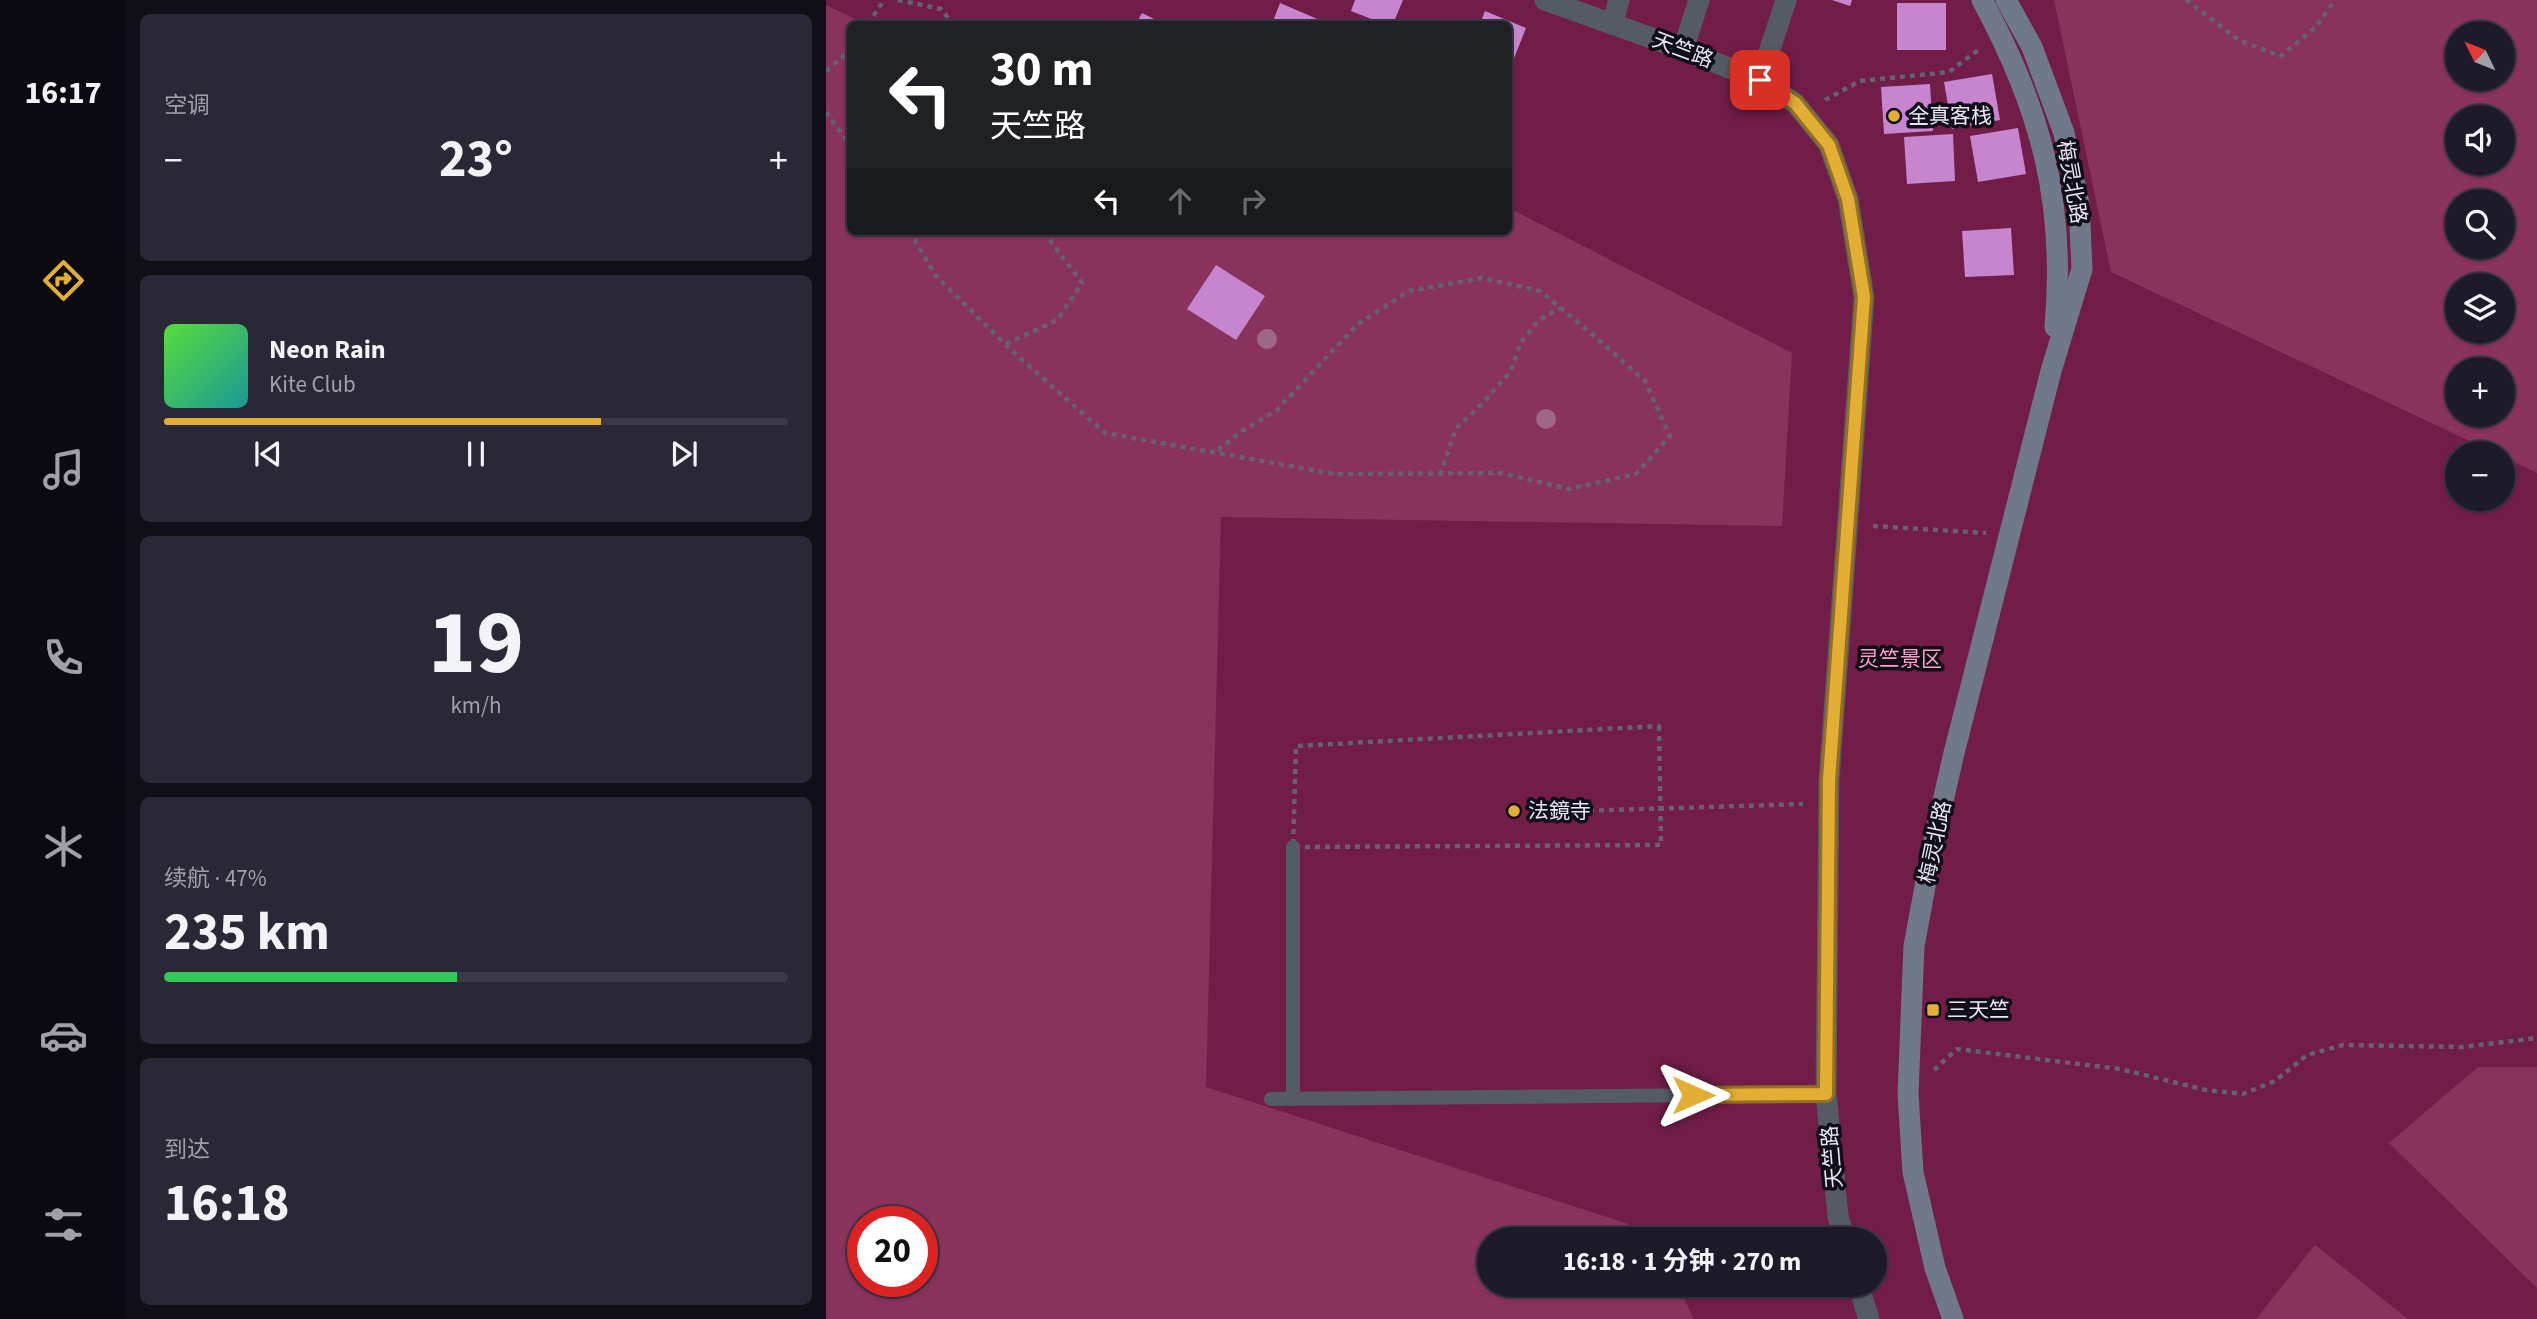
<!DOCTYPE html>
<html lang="zh">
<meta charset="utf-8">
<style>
body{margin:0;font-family:"Source Sans 3","Noto Sans SC",sans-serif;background:#2a2736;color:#f1f3f6;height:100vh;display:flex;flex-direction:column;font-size:26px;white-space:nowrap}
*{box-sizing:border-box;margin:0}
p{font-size:23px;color:#a0a1a8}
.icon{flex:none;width:38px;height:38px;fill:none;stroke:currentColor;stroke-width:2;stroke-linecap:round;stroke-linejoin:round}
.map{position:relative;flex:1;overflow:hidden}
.drawer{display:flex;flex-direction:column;gap:14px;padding:14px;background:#100e17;width:700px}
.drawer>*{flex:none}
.guide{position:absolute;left:21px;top:21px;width:665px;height:214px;border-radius:10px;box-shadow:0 2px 5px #0004,0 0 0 2px #3b3847;background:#202124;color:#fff;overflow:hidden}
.needle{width:46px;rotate:313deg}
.fabs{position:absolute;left:1619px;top:21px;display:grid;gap:14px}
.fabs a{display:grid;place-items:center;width:70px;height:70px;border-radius:50%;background:#1d1a2a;box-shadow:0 2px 5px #0004,0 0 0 2px #3b3847;font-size:35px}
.speed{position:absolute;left:21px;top:1206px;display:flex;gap:14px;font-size:35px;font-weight:700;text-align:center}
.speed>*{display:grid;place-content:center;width:91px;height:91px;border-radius:50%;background:#1d1a2a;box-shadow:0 2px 5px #0004,0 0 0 2px #3b3847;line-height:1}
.speed .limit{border:10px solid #d22;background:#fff;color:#111}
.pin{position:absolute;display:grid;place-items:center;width:60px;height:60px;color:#fff;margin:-30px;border-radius:14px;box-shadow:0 4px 10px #0006}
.me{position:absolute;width:77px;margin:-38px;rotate:90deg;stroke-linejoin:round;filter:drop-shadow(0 0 5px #0008)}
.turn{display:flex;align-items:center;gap:24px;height:147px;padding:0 28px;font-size:32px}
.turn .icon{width:91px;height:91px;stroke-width:2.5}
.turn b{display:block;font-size:49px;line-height:60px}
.lanes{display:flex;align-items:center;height:66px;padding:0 28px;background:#0003;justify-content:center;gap:35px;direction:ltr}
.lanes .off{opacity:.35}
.big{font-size:52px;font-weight:700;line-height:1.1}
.drawer .widget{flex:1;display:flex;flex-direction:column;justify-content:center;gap:10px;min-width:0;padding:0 24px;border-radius:10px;background:#2a2736}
.drawer .dial{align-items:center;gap:0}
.dial b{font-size:91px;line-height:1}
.song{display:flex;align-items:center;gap:21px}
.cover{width:84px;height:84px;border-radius:10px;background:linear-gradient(135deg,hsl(110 70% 55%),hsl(180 70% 35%))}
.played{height:7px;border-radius:4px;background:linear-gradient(90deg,#e3ae34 70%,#3b3847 70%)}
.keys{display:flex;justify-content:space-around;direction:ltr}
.heat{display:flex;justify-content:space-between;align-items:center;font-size:38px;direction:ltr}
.charge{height:10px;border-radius:5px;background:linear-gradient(90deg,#34c759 47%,#3b3847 0)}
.trip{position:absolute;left:651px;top:1227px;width:410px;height:70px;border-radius:35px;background:#1d1a2a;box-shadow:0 2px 5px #0004,0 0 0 2px #3b3847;font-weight:700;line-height:70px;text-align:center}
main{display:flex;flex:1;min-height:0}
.tabs{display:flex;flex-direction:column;width:126px;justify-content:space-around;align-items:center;background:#0c0a11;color:#a0a1a8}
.tabs .icon{width:49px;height:49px}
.tabs .on{color:#e3ae34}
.tabs b{font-size:32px;color:#f1f3f6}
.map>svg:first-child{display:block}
.green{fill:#711d48;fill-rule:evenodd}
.forest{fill:#88325c;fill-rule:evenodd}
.building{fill:#c685ce}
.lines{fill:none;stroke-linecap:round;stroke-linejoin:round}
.path{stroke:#646174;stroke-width:4.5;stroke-dasharray:5 5;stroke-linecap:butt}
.lane{stroke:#555b65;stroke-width:14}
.street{stroke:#555b65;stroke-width:21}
.secondary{stroke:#707989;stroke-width:21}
.tree{fill:#9e6787}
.route-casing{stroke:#947122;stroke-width:18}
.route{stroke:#e3ae34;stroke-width:12}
.poi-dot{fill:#e3ae34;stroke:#100e17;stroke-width:2.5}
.labels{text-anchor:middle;stroke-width:7;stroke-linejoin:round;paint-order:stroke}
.street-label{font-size:21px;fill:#e8e6f5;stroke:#100e17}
.poi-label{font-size:21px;fill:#e8e6f5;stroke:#100e17;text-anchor:start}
.park-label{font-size:21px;fill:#ff9ec7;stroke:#100e17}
</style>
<main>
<nav class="tabs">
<b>16:17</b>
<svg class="icon on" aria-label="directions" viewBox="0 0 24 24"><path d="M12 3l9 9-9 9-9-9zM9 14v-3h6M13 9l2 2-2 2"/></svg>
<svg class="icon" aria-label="music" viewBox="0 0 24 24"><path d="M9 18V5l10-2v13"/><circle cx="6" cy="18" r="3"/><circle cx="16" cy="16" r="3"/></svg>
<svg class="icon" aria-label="phone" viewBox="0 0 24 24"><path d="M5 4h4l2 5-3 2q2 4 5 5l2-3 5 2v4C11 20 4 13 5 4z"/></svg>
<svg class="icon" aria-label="climate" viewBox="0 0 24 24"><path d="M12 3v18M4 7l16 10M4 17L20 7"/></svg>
<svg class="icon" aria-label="car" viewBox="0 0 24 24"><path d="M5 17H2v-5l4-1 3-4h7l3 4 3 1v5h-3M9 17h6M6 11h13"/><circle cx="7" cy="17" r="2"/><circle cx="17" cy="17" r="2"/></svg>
<svg class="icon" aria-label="filters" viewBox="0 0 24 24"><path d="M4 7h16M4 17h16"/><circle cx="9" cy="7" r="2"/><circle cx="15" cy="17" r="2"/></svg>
</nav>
<section class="drawer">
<div class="widget"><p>空调</p>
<div class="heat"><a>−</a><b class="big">23°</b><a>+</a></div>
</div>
<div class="widget">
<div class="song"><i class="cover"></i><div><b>Neon Rain</b><p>Kite Club</p></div></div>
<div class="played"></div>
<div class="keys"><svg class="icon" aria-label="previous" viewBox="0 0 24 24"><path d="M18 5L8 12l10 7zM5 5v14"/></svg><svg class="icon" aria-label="pause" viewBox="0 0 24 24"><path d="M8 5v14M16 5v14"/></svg><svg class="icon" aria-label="next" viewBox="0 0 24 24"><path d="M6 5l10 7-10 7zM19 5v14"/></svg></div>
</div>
<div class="widget dial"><b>19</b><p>km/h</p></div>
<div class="widget"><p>续航 · 47%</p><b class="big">235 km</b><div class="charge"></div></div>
<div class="widget"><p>到达</p><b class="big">16:18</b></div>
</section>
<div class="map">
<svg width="1711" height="1319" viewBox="0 0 1711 1319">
<rect width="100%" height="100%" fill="#272338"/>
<path class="green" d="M 0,0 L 1711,0 L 1711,1319 L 0,1319 ZM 24,24 L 682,24 L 682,231 L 24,231 ZM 1631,33 L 1676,33 L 1676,79 L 1631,79 ZM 1631,117 L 1676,117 L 1676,163 L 1631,163 ZM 1631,201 L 1676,201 L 1676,247 L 1631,247 ZM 1631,285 L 1676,285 L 1676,331 L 1631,331 ZM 1631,369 L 1676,369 L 1676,415 L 1631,415 ZM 1631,453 L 1676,453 L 1676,499 L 1631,499 ZM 37,1222 L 96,1222 L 96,1281 L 37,1281 ZM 663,1239 L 1048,1239 L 1048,1284 L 663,1284 Z"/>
<g class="forest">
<path d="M 1228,0 L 1711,0 L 1711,473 L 1677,457 L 1676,453 L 1669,453 L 1285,272 ZM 1631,33 L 1676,33 L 1676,79 L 1631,79 ZM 1631,117 L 1676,117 L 1676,163 L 1631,163 ZM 1631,201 L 1676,201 L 1676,247 L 1631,247 ZM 1631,285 L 1676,285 L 1676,331 L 1631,331 ZM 1631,369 L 1676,369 L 1676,415 L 1631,415 Z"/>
<path d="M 0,5 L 40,24 L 24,24 L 24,231 L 682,231 L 683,208 L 966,353 L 956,526 L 395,517 L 380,1087 L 824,1231 L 828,1239 L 663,1239 L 663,1284 L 851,1285 L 868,1319 L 0,1319 ZM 37,1222 L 96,1222 L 96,1281 L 37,1281 Z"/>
<path d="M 1652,1067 L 1711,1067 L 1711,1288 L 1563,1143 Z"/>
<path d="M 1489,1245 L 1582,1319 L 1430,1319 Z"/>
</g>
<g class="building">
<path d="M 529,0 L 577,0 L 567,24 L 558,24 L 525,11 Z"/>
<path d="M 1006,0 L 1026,0 L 1024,6 Z"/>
<path d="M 454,3 L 496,21 L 495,24 L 446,24 Z"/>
<rect x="1071" y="3" width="49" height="47"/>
<path d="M 659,11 L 700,28 L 683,71 L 682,24 L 654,24 Z"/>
<path d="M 316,13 L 338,24 L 310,24 Z"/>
<path d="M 1166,74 L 1174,120 L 1126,129 L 1118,82 Z"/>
<path d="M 1104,84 L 1107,131 L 1058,134 L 1055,87 Z"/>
<path d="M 1192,128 L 1200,174 L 1152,182 L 1144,136 Z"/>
<path d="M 1127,134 L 1129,181 L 1081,184 L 1078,137 Z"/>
<path d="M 1185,228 L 1188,275 L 1139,277 L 1136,231 Z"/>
<path d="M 390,265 L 439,296 L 410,340 L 361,309 Z"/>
</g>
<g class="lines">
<g class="path">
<path d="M 72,0 L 115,9 L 127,24"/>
<path d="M 1360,0 L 1414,41 L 1455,56 L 1489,28 L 1509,0"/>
<path d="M 42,24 L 58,0"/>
<path d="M 0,71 L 24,50"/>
<path d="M 999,100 L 1034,81 L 1123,72 L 1155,48"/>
<path d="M 0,112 L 24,145"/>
<path d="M 83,231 L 110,276 L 185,350 L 279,433 L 509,474 L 675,473 L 743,489 L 810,474 L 844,436 L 819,381 L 759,328 L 714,291 L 656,278 L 583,291 L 532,324 L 451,410 L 416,431 L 388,453"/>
<path d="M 180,344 L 231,320 L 256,283 L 217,231"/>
<path d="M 614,475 L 630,428 L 654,406 L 685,371 L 695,342 L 713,320 L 734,308"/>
<path d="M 1047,526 L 1160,533"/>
<path d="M 833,726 L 835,845 L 467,847 L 470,746 Z"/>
<path d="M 753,811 L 977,804"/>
<path d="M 1108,1070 L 1131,1049 L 1294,1069 L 1380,1090 L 1417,1094 L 1449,1081 L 1481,1055 L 1517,1045 L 1637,1047 L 1711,1038"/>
</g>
<g class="lane">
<path d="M 445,1099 L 1000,1094"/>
<path d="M 467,1099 L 467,847"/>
</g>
<g class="street">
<path d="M 719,0 L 834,41 L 934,80 L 969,103 L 1003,145 L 1022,199 L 1038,297 L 1003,780 L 1000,1094 L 1012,1216 L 1019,1239"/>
<path d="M 786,24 L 793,0"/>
<path d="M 857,50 L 873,0"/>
<path d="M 934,80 L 960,0"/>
<path d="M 1032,1284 L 1043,1319"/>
</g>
<g class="secondary">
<path d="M 1156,0 C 1215,109 1240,202 1229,327"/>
<path d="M 1127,1319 L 1109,1268 L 1087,1172 L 1082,1094 L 1088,946 L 1106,849 L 1128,753 L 1225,371 L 1256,269 L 1253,204 L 1238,133 L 1206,47 L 1180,0"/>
</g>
</g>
<g class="tree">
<circle cx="441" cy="339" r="10"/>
<circle cx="720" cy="419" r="10"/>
</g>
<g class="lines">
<defs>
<path id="route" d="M 867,1095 L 1000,1094 L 1003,780 L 1038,297 L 1022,199 L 1003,145 L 969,103 L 934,80"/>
</defs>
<use href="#route" class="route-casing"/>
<use href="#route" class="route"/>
</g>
<g class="poi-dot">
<circle cx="1068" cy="116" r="7"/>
<circle cx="688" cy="811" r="7"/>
<rect x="1100" y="1003" width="14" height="14" rx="3.5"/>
</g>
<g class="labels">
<g class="street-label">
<text transform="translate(857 50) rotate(21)" y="7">天竺路</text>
<text transform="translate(1246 182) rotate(80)" y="7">梅灵北路</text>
<text transform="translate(1109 842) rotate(-78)" y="7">梅灵北路</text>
<text transform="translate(1006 1157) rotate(-95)" y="7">天竺路</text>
</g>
<g class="poi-label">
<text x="1082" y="123">全真客栈</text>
<text x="702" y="818">法鏡寺</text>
<text x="1121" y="1017">三天竺</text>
</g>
<g class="park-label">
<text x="1074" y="666">灵竺景区</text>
</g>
</g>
</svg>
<div class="fabs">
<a><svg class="needle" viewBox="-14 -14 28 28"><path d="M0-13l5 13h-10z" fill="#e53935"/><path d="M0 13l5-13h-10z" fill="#a0a1a8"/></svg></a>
<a><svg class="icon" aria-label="sound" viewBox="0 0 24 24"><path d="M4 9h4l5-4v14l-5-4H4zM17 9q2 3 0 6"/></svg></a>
<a><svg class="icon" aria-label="search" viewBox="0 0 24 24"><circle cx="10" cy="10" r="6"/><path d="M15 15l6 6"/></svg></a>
<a><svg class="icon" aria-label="layers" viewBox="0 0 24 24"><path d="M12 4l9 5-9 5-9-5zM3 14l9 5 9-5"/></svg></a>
<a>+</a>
<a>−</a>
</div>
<div class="speed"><div class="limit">20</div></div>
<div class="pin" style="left:934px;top:80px;background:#d93025"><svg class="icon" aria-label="arrive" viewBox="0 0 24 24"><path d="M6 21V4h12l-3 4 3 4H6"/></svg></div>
<svg class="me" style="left:867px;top:1095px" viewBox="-20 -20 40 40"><path d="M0-17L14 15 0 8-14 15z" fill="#e3ae34" stroke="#fff" stroke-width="4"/></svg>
<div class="trip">16:18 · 1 分钟 · 270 m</div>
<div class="guide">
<div class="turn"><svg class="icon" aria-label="left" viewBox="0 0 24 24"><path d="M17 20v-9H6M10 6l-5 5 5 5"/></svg><div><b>30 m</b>天竺路</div></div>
<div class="lanes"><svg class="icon" aria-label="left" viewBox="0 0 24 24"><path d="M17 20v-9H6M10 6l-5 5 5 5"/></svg><svg class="icon off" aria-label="ahead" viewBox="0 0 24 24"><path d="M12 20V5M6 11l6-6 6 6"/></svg><svg class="icon off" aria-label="right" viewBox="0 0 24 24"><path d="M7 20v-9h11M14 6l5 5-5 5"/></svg></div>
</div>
</div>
</main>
